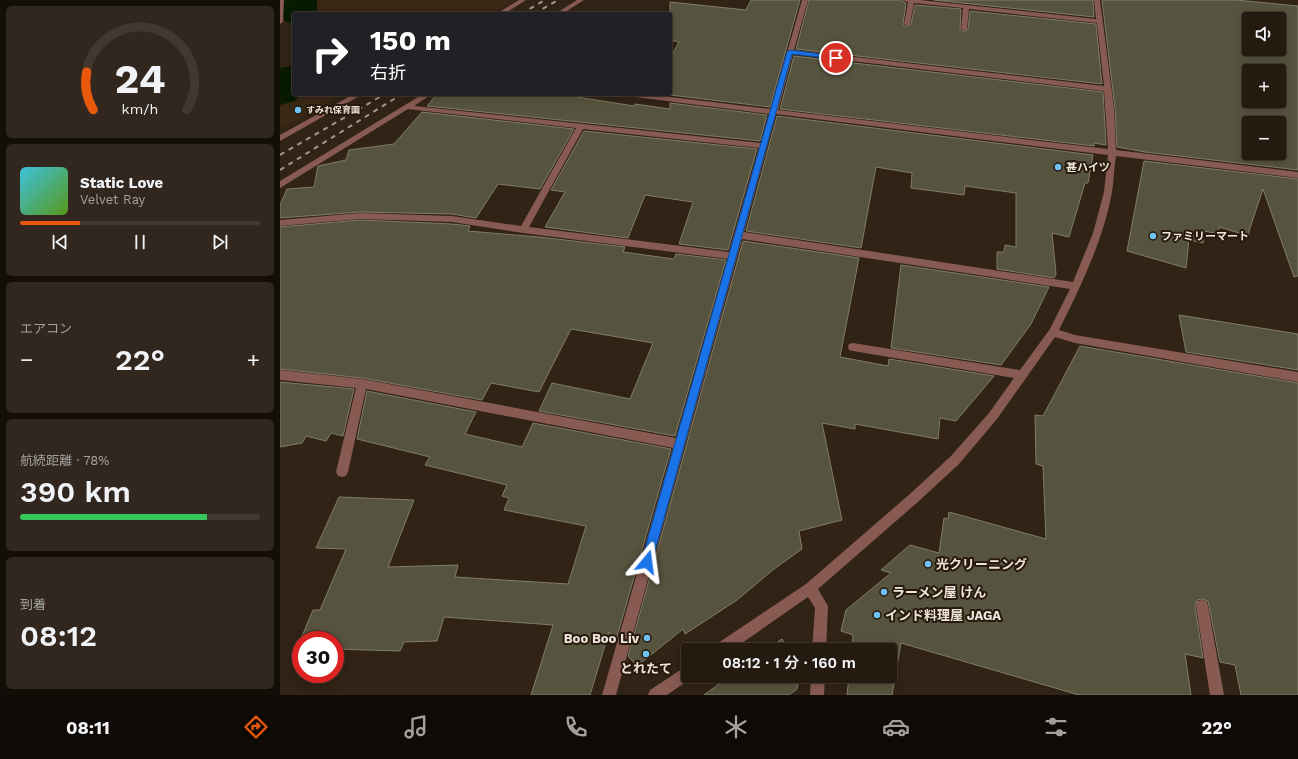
<!DOCTYPE html>
<html lang="ja">
<meta charset="utf-8">
<style>
body{margin:0;font-family:"Work Sans","Noto Sans JP",sans-serif;background:#31271e;color:#f1f3f6;height:100vh;display:flex;flex-direction:column;font-size:15px;white-space:nowrap}
*{box-sizing:border-box;margin:0}
p{font-size:13px;color:#a3a19f}
.icon{flex:none;width:22px;height:22px;fill:none;stroke:currentColor;stroke-width:2;stroke-linecap:round;stroke-linejoin:round}
.map{position:relative;flex:1;overflow:hidden}
.sheet{display:flex;flex-direction:column;gap:6px;padding:6px;background:#140e09;width:280px}
.sheet>*{flex:none}
.banner{position:absolute;left:12px;top:12px;width:380px;height:84px;border-radius:4px;box-shadow:0 2px 10px #0003,0 0 0 1px #423830;background:#202124;color:#fff;overflow:hidden}
.buttons{position:absolute;left:962px;top:12px;display:grid;gap:8px}
.buttons a{display:grid;place-items:center;width:44px;height:44px;border-radius:4px;background:#251a10;box-shadow:0 2px 10px #0003,0 0 0 1px #423830;font-size:20px}
.speed{position:absolute;left:12px;top:631px;display:flex;gap:8px;font-size:20px;font-weight:700;text-align:center}
.speed>*{display:grid;place-content:center;width:52px;height:52px;border-radius:50%;background:#251a10;box-shadow:0 2px 10px #0003,0 0 0 1px #423830;line-height:1}
.speed .limit{border:6px solid #d22;background:#fff;color:#111}
.pin{position:absolute;display:grid;place-items:center;width:34px;height:34px;color:#fff;margin:-17px;border:2px solid #fff;border-radius:50%;box-shadow:0 1px 4px #0007}
.me{position:absolute;width:44px;margin:-22px;rotate:16deg;stroke-linejoin:round;filter:drop-shadow(0 0 3px #0008)}
.turn{display:flex;align-items:center;gap:14px;height:84px;padding:0 12px;font-size:18px}
.turn .icon{width:52px;height:52px;stroke-width:2.5}
.turn b{display:block;font-size:28px;line-height:34px}
.big{font-size:30px;font-weight:600;line-height:1.1}
.sheet .tile{flex:1;display:flex;flex-direction:column;justify-content:center;gap:6px;min-width:0;padding:0 14px;border-radius:6px;background:#31271e}
.sheet .dial{align-items:center;gap:0}
.dial svg{height:104px;overflow:visible;fill:none;stroke:#423830;stroke-width:7;stroke-linecap:round;text-anchor:middle}
.dial text{fill:#f1f3f6;stroke:none}
.song{display:flex;align-items:center;gap:12px}
.cover{width:48px;height:48px;border-radius:6px;background:linear-gradient(135deg,hsl(190 70% 55%),hsl(90 70% 35%))}
.played{height:4px;border-radius:2px;background:linear-gradient(90deg,#ea580c 25%,#423830 25%)}
.keys{display:flex;justify-content:space-around;direction:ltr}
.heat{display:flex;justify-content:space-between;align-items:center;font-size:22px;direction:ltr}
.charge{height:6px;border-radius:3px;background:linear-gradient(90deg,#34c759 78%,#423830 0)}
.trip{position:absolute;left:401px;top:643px;width:216px;height:40px;border-radius:4px;background:#251a10;box-shadow:0 2px 10px #0003,0 0 0 1px #423830;font-weight:600;line-height:40px;text-align:center}
.tab-bar{display:flex;height:64px;justify-content:space-around;align-items:center;background:#0f0a06;color:#a3a19f}
.tab-bar .icon{width:28px;height:28px}
.tab-bar .selected{color:#ea580c}
.tab-bar b{font-size:18px;color:#f1f3f6}
main{display:flex;flex:1;min-height:0}
.map>svg:first-child{display:block}
.built{fill:#3b2814}
.lines{fill:none;stroke-linecap:round;stroke-linejoin:round}
.river{fill:#081a00;fill-rule:evenodd}
.building{fill:#56533e;stroke:#817d67;fill-rule:evenodd}
.minor{fill:#875a52;fill-rule:evenodd}
.rail{stroke:#a3988d;stroke-width:2;stroke-dasharray:5 5;stroke-linecap:butt}
.route{fill:#1a73e8;stroke:#114b97}
.poi-dot{fill:#6fc2f4;stroke:#27190b;stroke-width:1.5}
.labels{text-anchor:middle;stroke-width:4;stroke-linejoin:round;paint-order:stroke}
.far-poi-label{font-size:9px;font-weight:bold;fill:#eee4db;stroke:#27190b;text-anchor:start}
.poi-label{font-size:11px;font-weight:bold;fill:#eee4db;stroke:#27190b;text-anchor:start}
.near-poi-label{font-size:13px;font-weight:bold;fill:#eee4db;stroke:#27190b;text-anchor:start}
</style>
<main>
<section class="sheet">
<div class="tile dial"><svg viewBox="0 0 100 80">
<path d="M14 69A42 42 0 1 1 86 69"/>
<path d="M14 69A42 42 0 0 1 9 40" stroke="#ea580c"/>
<text x="50" y="56" font-size="32" font-weight="700">24</text>
<text x="50" y="72" font-size="11">km/h</text>
</svg></div>
<div class="tile">
<div class="song"><i class="cover"></i><div><b>Static Love</b><p>Velvet Ray</p></div></div>
<div class="played"></div>
<div class="keys"><svg class="icon" aria-label="previous" viewBox="0 0 24 24"><path d="M18 5L8 12l10 7zM5 5v14"/></svg><svg class="icon" aria-label="pause" viewBox="0 0 24 24"><path d="M8 5v14M16 5v14"/></svg><svg class="icon" aria-label="next" viewBox="0 0 24 24"><path d="M6 5l10 7-10 7zM19 5v14"/></svg></div>
</div>
<div class="tile"><p>エアコン</p>
<div class="heat"><a>−</a><b class="big">22°</b><a>+</a></div>
</div>
<div class="tile"><p>航続距離 · 78%</p><b class="big">390 km</b><div class="charge"></div></div>
<div class="tile"><p>到着</p><b class="big">08:12</b></div>
</section>
<div class="map">
<svg width="1018" height="695" viewBox="0 0 1018 695">
<rect width="100%" height="100%" fill="#312315"/>
<g class="built">
<path d="M 36,0 L 235,0 L 210,14 L 36,14 Z"/>
<path d="M 19,94 L 64,94 L 0,129 L 0,107 Z"/>
</g>
<g class="lines">
<g class="river">
<path d="M 1,0 L 37,0 L 37,14 L 14,14 L 14,24 L 6,22 L 1,14 Z"/>
<path d="M 14,65 L 14,94 L 21,94 L 15,101 L 0,105 L 0,68 Z"/>
</g>
</g>
<g class="building">
<path d="M 471,0 L 520,0 L 490,107 L 390,95 L 390,58 L 399,42 L 390,40 L 390,2 L 466,10 Z"/>
<path d="M 529,0 L 619,0 L 626,3 L 623,24 L 626,27 L 631,24 L 635,5 L 681,9 L 680,29 L 683,32 L 688,29 L 690,11 L 816,24 L 822,84 L 516,49 Z"/>
<path d="M 654,0 L 813,0 L 814,17 Z"/>
<path d="M 822,0 L 956,0 L 1018,6 L 1018,170 L 865,152 L 837,147 L 835,108 ZM 969,19 L 999,19 L 999,49 L 969,49 ZM 969,71 L 999,71 L 999,101 L 969,101 ZM 969,123 L 999,123 L 999,153 L 969,153 Z"/>
<path d="M 514,56 L 823,92 L 826,145 L 814,143 L 814,146 L 500,109 Z"/>
<path d="M 157,94 L 278,94 L 354,106 L 355,104 L 390,109 L 390,103 L 487,115 L 480,141 L 147,106 Z"/>
<path d="M 142,112 L 294,129 L 260,189 L 218,184 L 196,218 L 172,214 L 80,212 L 0,218 L 0,205 L 7,189 L 34,187 L 38,166 L 66,160 L 69,150 L 114,144 Z"/>
<path d="M 497,116 L 813,155 L 808,183 L 805,183 L 789,237 L 772,233 L 776,274 L 774,278 L 717,269 L 717,252 L 724,252 L 725,245 L 736,247 L 736,193 L 685,186 L 684,195 L 631,188 L 632,173 L 596,167 L 581,248 L 466,231 Z"/>
<path d="M 304,131 L 477,149 L 448,250 L 399,244 L 413,202 L 365,195 L 348,238 L 265,227 L 285,192 L 271,190 Z"/>
<path d="M 864,161 L 1018,179 L 1018,276 L 1014,277 L 983,189 L 969,231 L 969,236 L 939,227 L 939,234 L 924,231 L 923,243 L 909,240 L 906,268 L 847,251 Z"/>
<path d="M 80,220 L 172,224 L 190,226 L 188,231 L 259,237 L 345,247 L 343,252 L 394,259 L 396,254 L 446,260 L 395,436 L 259,411 L 272,383 L 350,399 L 373,343 L 291,329 L 259,392 L 211,383 L 202,400 L 82,378 L 0,369 L 0,227 Z"/>
<path d="M 463,241 L 579,258 L 560,357 L 608,366 L 609,359 L 714,376 L 676,421 L 660,418 L 658,439 L 575,424 L 575,429 L 542,423 L 562,520 L 519,531 L 522,549 L 494,569 L 457,600 L 405,634 L 403,629 L 357,666 L 348,656 Z"/>
<path d="M 621,265 L 769,287 L 751,324 L 721,365 L 611,348 Z"/>
<path d="M 899,315 L 1018,334 L 1018,370 L 906,352 Z"/>
<path d="M 800,346 L 1018,383 L 1018,695 L 961,695 L 955,665 L 940,662 L 928,601 L 922,599 L 917,600 L 915,606 L 923,658 L 905,654 L 911,695 L 799,695 L 621,643 L 612,695 L 567,695 L 569,676 L 610,676 L 610,650 L 572,650 L 573,635 L 561,631 L 566,610 L 611,573 L 601,570 L 630,545 L 659,553 L 664,518 L 668,519 L 669,512 L 766,539 L 763,466 L 756,464 L 755,415 L 763,416 Z"/>
<path d="M 0,382 L 74,389 L 63,436 L 51,433 L 46,441 L 26,436 L 22,443 L 0,447 Z"/>
<path d="M 87,391 L 196,412 L 185,434 L 242,447 L 253,423 L 391,449 L 336,640 L 329,632 L 310,695 L 251,695 L 273,625 L 164,617 L 157,641 L 124,642 L 120,651 L 55,649 L 55,640 L 21,640 L 21,648 L 17,648 L 33,610 L 40,610 L 66,549 L 36,548 L 59,497 L 134,500 L 108,567 L 178,565 L 175,577 L 288,584 L 306,526 L 224,510 L 229,498 L 222,496 L 227,485 L 145,465 L 150,457 L 77,439 Z"/>
<path d="M 502,639 L 508,650 L 486,650 Z"/>
<path d="M 450,676 L 519,676 L 517,689 L 509,695 L 424,695 Z"/>
</g>
<g class="lines">
<g class="minor">
<path d="M 0,0 L 4,0 L 3,22 L 0,24 Z"/>
<path d="M 239,0 L 246,0 L 224,14 L 216,14 Z"/>
<path d="M 297,0 L 304,0 L 282,14 L 275,14 Z"/>
<path d="M 522,0 L 528,0 L 514,50 L 824,86 L 817,23 L 689,9 L 687,29 L 684,31 L 681,29 L 683,8 L 634,3 L 630,24 L 627,26 L 624,24 L 628,2 L 620,0 L 640,0 L 816,19 L 814,0 L 820,0 L 834,108 L 836,150 L 1018,172 L 1018,178 L 836,156 C 834,168 834,180 832,192 C 823,241 801,286 779,330 L 795,335 L 1018,372 L 1018,382 L 795,343 L 775,337 L 717,419 L 679,464 L 639,501 L 538,589 L 548,606 L 546,650 L 532,650 L 535,608 L 528,597 L 452,650 L 433,650 L 435,645 L 526,584 L 631,493 L 671,456 L 709,413 L 734,378 L 573,351 L 569,350 L 568,347 L 569,344 L 573,343 L 740,370 L 770,329 L 790,289 L 462,239 L 336,695 L 322,695 L 393,448 L 86,389 L 68,472 L 66,476 L 62,477 L 58,476 L 56,472 L 76,388 L 0,380 L 0,370 L 82,379 L 396,438 L 448,259 L 243,233 L 172,222 L 80,219 L 0,226 L 0,220 L 80,213 L 172,216 L 241,226 L 296,128 L 128,109 L 0,188 L 0,181 L 143,94 L 152,94 L 134,106 L 481,143 L 489,114 L 347,96 L 343,94 L 365,94 L 491,109 ZM 513,54 L 824,91 L 828,149 L 498,110 ZM 496,114 L 828,155 L 824,192 L 813,233 L 793,282 L 464,232 ZM 303,129 L 479,148 L 449,252 L 249,227 Z"/>
<path d="M 74,94 L 83,94 L 0,141 L 0,135 Z"/>
<path d="M 922,600 L 927,601 L 928,606 L 944,695 L 930,695 L 916,606 L 917,601 Z"/>
<path d="M 408,665 L 408,676 L 413,677 L 387,695 L 368,695 L 370,690 Z"/>
<path d="M 531,676 L 545,676 L 544,695 L 530,695 Z"/>
</g>
<g class="rail">
<path d="M 241,14 L 265,0"/>
<path d="M 254,14 L 278,0"/>
<path d="M 0,155 L 105,94"/>
<path d="M 0,170 L 122,94"/>
</g>
</g>
<path class="route" d="M 510,50 L 556,56 L 559,58 L 556,59 L 512,54 L 372,562 L 371,566 L 367,568 L 363,566 L 361,562 L 507,52 Z"/>
<g class="poi-dot">
<circle cx="18" cy="110" r="4"/>
<circle cx="778" cy="167" r="4"/>
<circle cx="873" cy="236" r="4"/>
<circle cx="648" cy="564" r="4"/>
<circle cx="604" cy="592" r="4"/>
<circle cx="597" cy="615" r="4"/>
<circle cx="367" cy="638" r="4"/>
<circle cx="366" cy="654" r="4"/>
</g>
<g class="labels">
<g class="far-poi-label">
<text x="26" y="113">すみれ保育園</text>
</g>
<g class="poi-label">
<text x="786" y="171">甚ハイツ</text>
<text x="881" y="240">ファミリーマート</text>
</g>
<g class="near-poi-label">
<text x="656" y="569">光クリーニング</text>
<text x="612" y="597">ラーメン屋 けん</text>
<text x="605" y="620">インド料理屋 JAGA</text>
<text x="359" y="643" text-anchor="end">Boo Boo Liv</text>
<text x="366" y="673" text-anchor="middle">とれたて</text>
</g>
</g>
</svg>
<div class="buttons">
<a><svg class="icon" aria-label="sound" viewBox="0 0 24 24"><path d="M4 9h4l5-4v14l-5-4H4zM17 9q2 3 0 6"/></svg></a>
<a>+</a>
<a>−</a>
</div>
<div class="speed"><div class="limit">30</div></div>
<div class="pin" style="left:556px;top:58px;background:#d93025"><svg class="icon" aria-label="arrive" viewBox="0 0 24 24"><path d="M6 21V4h12l-3 4 3 4H6"/></svg></div>
<svg class="me" style="left:367px;top:562px" viewBox="-20 -20 40 40"><path d="M0-17L14 15 0 8-14 15z" fill="#1a73e8" stroke="#fff" stroke-width="4"/></svg>
<div class="trip">08:12 · 1 分 · 160 m</div>
<div class="banner">
<div class="turn"><svg class="icon" aria-label="right" viewBox="0 0 24 24"><path d="M7 20v-9h11M14 6l5 5-5 5"/></svg><div><b>150 m</b>右折</div></div>
</div>
</div>
</main>
<nav class="tab-bar">
<b>08:11</b>
<svg class="icon selected" aria-label="directions" viewBox="0 0 24 24"><path d="M12 3l9 9-9 9-9-9zM9 14v-3h6M13 9l2 2-2 2"/></svg>
<svg class="icon" aria-label="music" viewBox="0 0 24 24"><path d="M9 18V5l10-2v13"/><circle cx="6" cy="18" r="3"/><circle cx="16" cy="16" r="3"/></svg>
<svg class="icon" aria-label="phone" viewBox="0 0 24 24"><path d="M5 4h4l2 5-3 2q2 4 5 5l2-3 5 2v4C11 20 4 13 5 4z"/></svg>
<svg class="icon" aria-label="climate" viewBox="0 0 24 24"><path d="M12 3v18M4 7l16 10M4 17L20 7"/></svg>
<svg class="icon" aria-label="car" viewBox="0 0 24 24"><path d="M5 17H2v-5l4-1 3-4h7l3 4 3 1v5h-3M9 17h6M6 11h13"/><circle cx="7" cy="17" r="2"/><circle cx="17" cy="17" r="2"/></svg>
<svg class="icon" aria-label="filters" viewBox="0 0 24 24"><path d="M4 7h16M4 17h16"/><circle cx="9" cy="7" r="2"/><circle cx="15" cy="17" r="2"/></svg>
<b>22°</b>
</nav>
